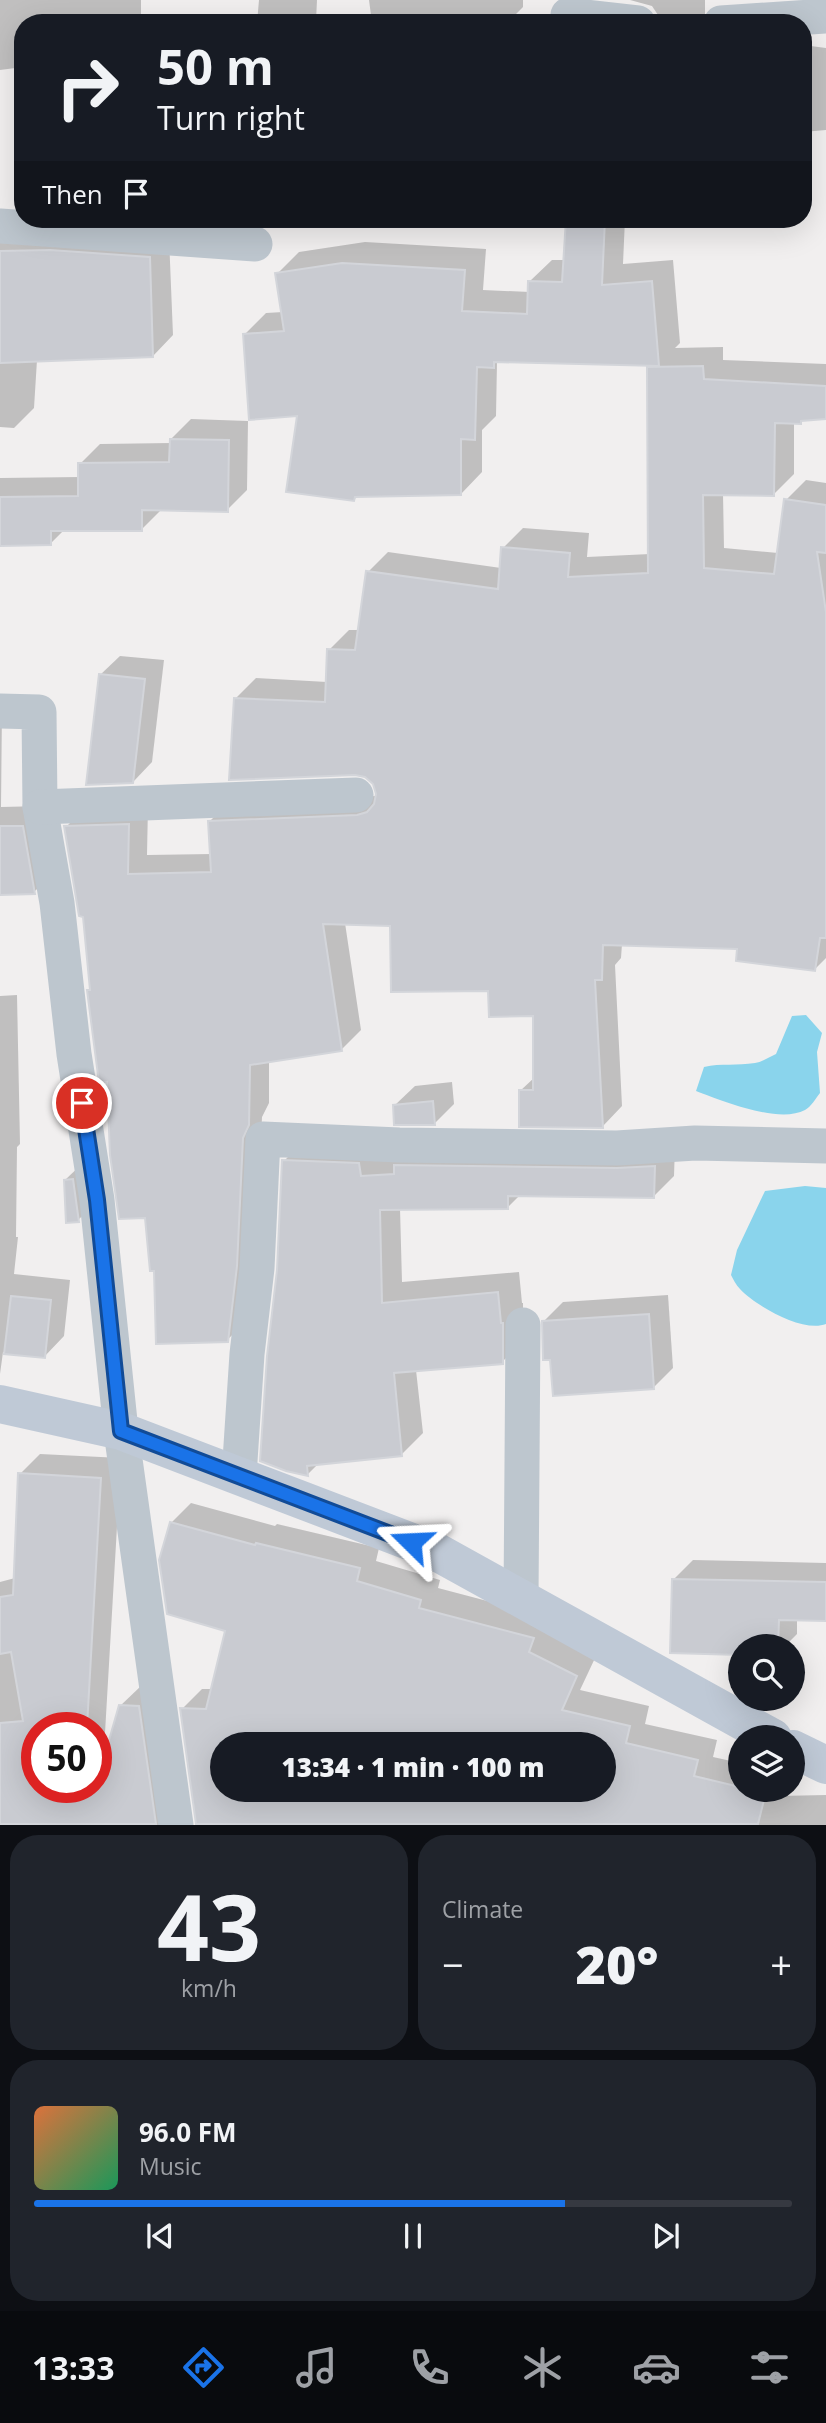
<!DOCTYPE html>
<meta charset="utf-8">
<style>
body{margin:0;font-family:"Open Sans",sans-serif;background:#20242c;color:#f1f3f6;height:100vh;display:flex;flex-direction:column;font-size:26px;white-space:nowrap}
*{box-sizing:border-box;margin:0}
p{font-size:23px;color:#9ea1a6}
.icon{flex:none;width:38px;height:38px;fill:none;stroke:currentColor;stroke-width:2;stroke-linecap:round;stroke-linejoin:round}
.map{position:relative;height:1825px;overflow:hidden}
.side{display:flex;flex-direction:column;gap:10px;padding:10px;background:#0d0f14;flex:1}
.side>*{flex:none}
.top-card{position:absolute;left:14px;top:14px;width:798px;height:214px;border-radius:28px;box-shadow:0 7px 28px #0002;background:#171b24;color:#f1f3f6;overflow:hidden}
.tools{position:absolute;left:728px;top:1634px;display:grid;gap:14px}
.tools a{display:grid;place-items:center;width:77px;height:77px;border-radius:50%;background:#171b24;box-shadow:0 7px 28px #0002;font-size:35px}
.speed{position:absolute;left:21px;top:1712px;display:flex;gap:14px;font-size:35px;font-weight:700;text-align:center}
.speed>*{display:grid;place-content:center;width:91px;height:91px;border-radius:50%;background:#171b24;box-shadow:0 7px 28px #0002;line-height:1}
.speed .limit{border:10px solid #d22;background:#fff;color:#111}
.pin{position:absolute;display:grid;place-items:center;width:60px;height:60px;color:#fff;margin:-30px;border:4px solid #fff;border-radius:50%;box-shadow:0 2px 7px #0007}
.me{position:absolute;width:77px;margin:-38px;rotate:291deg;stroke-linejoin:round;filter:drop-shadow(0 0 5px #0008)}
.turn{display:flex;align-items:center;gap:24px;height:147px;padding:0 28px;font-size:32px}
.turn .icon{width:91px;height:91px;stroke-width:2.5}
.turn b{display:block;font-size:49px;line-height:60px}
.then{display:flex;align-items:center;height:66px;padding:0 28px;background:#0003;gap:14px;font-size:26px}
.big{font-size:52px;font-weight:800;line-height:1.1}
.side .tile{flex:1;display:flex;flex-direction:column;justify-content:center;gap:10px;min-width:0;padding:0 24px;border-radius:28px;background:#20242c}
.side .dial{align-items:center;gap:0}
.dial b{font-size:91px;line-height:1}
.song{display:flex;align-items:center;gap:21px}
.cover{width:84px;height:84px;border-radius:10px;background:linear-gradient(135deg,hsl(20 70% 55%),hsl(150 70% 35%))}
.played{height:7px;border-radius:4px;background:linear-gradient(90deg,#1a73e8 70%,#363941 70%)}
.keys{display:flex;justify-content:space-around;direction:ltr}
.heat{display:flex;justify-content:space-between;align-items:center;font-size:38px;direction:ltr}
.side .tiles{flex:1;display:grid;gap:10px;grid-template-columns:1fr 1fr}
.tile:last-child{grid-column:span 2}
.trip{position:absolute;left:210px;top:1732px;width:406px;height:70px;border-radius:35px;background:#171b24;box-shadow:0 7px 28px #0002;font-weight:800;line-height:70px;text-align:center}
.menu{display:flex;height:112px;justify-content:space-around;align-items:center;background:#090b0e;color:#9ea1a6}
.menu .icon{width:49px;height:49px}
.menu .active{color:#1a73e8}
.menu b{font-size:32px;color:#f1f3f6}
.map>svg:first-child{display:block}
.water{fill:#8ad4ec}
.shadow{fill:#0003;fill-rule:evenodd}
.building{fill:#c9cbd1;stroke:#d3d5da;stroke-width:2;fill-rule:evenodd}
.lines{fill:none;stroke-linecap:round;stroke-linejoin:round}
.street{stroke:#bdc6ce;stroke-width:35}
.secondary{stroke:#bfc9d6;stroke-width:38}
.route-casing{stroke:#114b97;stroke-width:18}
.route{stroke:#1a73e8;stroke-width:12}
</style>
<div class="map">
<svg width="826" height="1825" viewBox="0 0 826 1825">
<rect width="100%" height="100%" fill="#f1efef"/>
<g class="water">
<path d="M 806,1015 L 822,1033 L 817,1052 L 820,1093 C 816,1098 811,1107 805,1110 C 779,1124 722,1101 696,1091 L 704,1067 C 721,1063 737,1066 755,1063 C 762,1062 769,1057 776,1054 L 792,1016 Z"/>
<path d="M 805,1186 L 826,1188 L 826,1324 C 803,1333 756,1306 740,1289 C 736,1285 733,1279 731,1275 L 737,1250 L 765,1191 Z"/>
</g>
<g class="shadow">
<path d="M 0,0 L 141,0 L 141,23 L 23,23 L 23,67 L 0,70 Z"/>
<path d="M 259,0 L 317,0 L 316,21 L 334,23 L 257,23 Z"/>
<path d="M 369,0 L 523,0 L 523,7 L 507,23 L 455,23 L 455,19 L 436,23 L 372,23 Z"/>
<path d="M 630,0 L 705,0 L 705,23 L 556,23 L 603,16 L 659,22 L 658,15 L 652,6 Z"/>
<path d="M 803,45 L 826,48 L 826,130 L 803,132 Z"/>
<path d="M 0,210 L 169,237 L 173,335 L 153,356 L 37,360 L 34,408 L 14,428 L 0,427 Z"/>
<path d="M 568,219 L 625,219 L 623,264 L 673,260 L 680,343 L 675,348 L 723,347 L 723,360 L 826,364 L 826,418 L 794,422 L 794,474 L 774,494 L 723,493 L 724,548 L 778,553 L 786,500 L 806,480 L 826,483 L 826,958 L 814,970 L 739,947 L 622,944 L 621,958 L 615,965 L 622,1106 L 603,1126 L 520,1091 L 535,1077 L 535,1014 L 489,989 L 392,925 L 345,923 L 361,1030 L 341,1050 L 269,1060 L 269,1103 L 262,1117 L 256,1245 L 248,1320 L 227,1340 L 156,1269 L 147,1216 L 109,1080 L 84,915 L 66,827 L 86,807 L 148,805 L 147,855 L 212,854 L 210,821 L 230,801 L 378,796 L 375,784 L 367,776 L 236,698 L 256,678 L 327,682 L 329,650 L 349,630 L 360,630 L 368,572 L 388,552 L 501,568 L 503,548 L 523,528 L 589,533 L 587,557 L 650,554 L 649,368 L 652,364 L 500,360 L 497,362 L 496,416 L 482,430 L 482,472 L 461,494 L 358,495 L 354,500 L 299,414 L 244,335 L 266,313 L 283,312 L 277,274 L 299,252 L 365,242 L 486,249 L 483,290 L 530,292 L 530,281 L 552,260 L 566,260 Z"/>
<path d="M 191,419 L 248,421 L 247,490 L 227,510 L 162,509 L 141,530 L 65,529 L 51,543 L 0,544 L 0,478 L 80,477 L 80,464 L 100,444 L 171,443 L 171,439 Z"/>
<path d="M 120,656 L 164,660 L 152,762 L 133,782 L 100,675 Z"/>
<path d="M 0,708 L 2,708 L 1,807 L 43,806 L 54,872 L 34,892 L 0,893 Z"/>
<path d="M 17,995 L 20,1144 L 17,1147 L 16,1237 L 18,1237 L 14,1274 L 70,1280 L 64,1336 L 44,1357 L 3,1352 L 0,1374 L 0,996 Z"/>
<path d="M 452,1082 L 454,1104 L 434,1124 L 395,1105 L 415,1086 Z"/>
<path d="M 305,1140 L 675,1146 L 674,1176 L 653,1197 L 520,1195 L 507,1208 L 400,1208 L 402,1282 L 519,1272 L 522,1303 L 523,1303 L 523,1341 L 502,1362 L 416,1370 L 423,1433 L 402,1454 L 318,1464 L 308,1474 L 279,1270 L 284,1161 Z"/>
<path d="M 85,1161 L 98,1201 L 78,1220 L 65,1180 Z"/>
<path d="M 668,1295 L 673,1368 L 653,1388 L 552,1358 L 544,1321 L 563,1302 Z"/>
<path d="M 40,1454 L 121,1458 L 104,1750 L 108,1750 L 120,1706 L 141,1686 L 193,1825 L 0,1825 L 0,1582 L 15,1578 L 20,1474 ZM 37,1727 L 96,1727 L 96,1787 L 37,1787 Z"/>
<path d="M 191,1503 L 275,1526 L 277,1524 L 379,1548 L 376,1561 L 440,1580 L 438,1588 L 552,1618 L 596,1656 L 580,1690 L 649,1706 L 645,1724 L 717,1740 L 713,1757 L 740,1763 L 740,1790 L 781,1790 L 779,1796 L 826,1795 L 826,1825 L 197,1825 L 182,1709 L 202,1689 L 212,1689 L 227,1630 L 171,1523 ZM 222,1745 L 604,1745 L 604,1790 L 222,1790 Z"/>
<path d="M 693,1560 L 826,1563 L 826,1619 L 797,1618 L 797,1634 L 784,1647 L 740,1647 L 740,1653 L 672,1652 L 673,1580 Z"/>
</g>
<g class="building">
<path d="M 566,219 L 605,219 L 602,285 L 652,281 L 659,366 L 494,362 L 494,368 L 477,367 L 475,440 L 461,439 L 461,495 L 355,497 L 354,501 L 286,492 L 297,416 L 249,420 L 243,334 L 284,331 L 275,273 L 342,263 L 465,270 L 462,311 L 527,314 L 528,281 L 562,282 Z"/>
<path d="M 50,250 L 150,257 L 153,357 L 0,363 L 0,251 Z"/>
<path d="M 703,366 L 704,379 L 826,386 L 826,419 L 801,421 L 801,424 L 775,423 L 774,496 L 703,495 L 704,568 L 774,574 L 784,499 L 826,505 L 826,553 L 817,552 L 826,612 L 826,938 L 820,938 L 815,971 L 736,961 L 737,949 L 603,945 L 602,980 L 595,980 L 603,1128 L 519,1127 L 519,1090 L 533,1090 L 533,1016 L 489,1017 L 488,991 L 391,992 L 390,926 L 323,924 L 342,1051 L 250,1065 L 249,1125 L 243,1138 L 237,1266 L 228,1342 L 156,1344 L 154,1271 L 150,1271 L 145,1218 L 119,1219 L 110,1155 L 107,1082 L 99,1083 L 87,990 L 90,990 L 83,917 L 79,916 L 64,826 L 129,824 L 128,874 L 211,872 L 208,821 L 357,815 L 367,812 L 374,804 L 376,794 L 373,784 L 365,777 L 355,775 L 229,780 L 234,698 L 325,702 L 327,649 L 355,650 L 366,571 L 498,589 L 501,547 L 570,553 L 568,577 L 648,573 L 647,367 Z"/>
<path d="M 170,439 L 229,440 L 228,512 L 142,510 L 142,531 L 51,531 L 51,545 L 0,546 L 0,497 L 78,496 L 78,463 L 169,462 Z"/>
<path d="M 99,674 L 145,679 L 133,783 L 86,785 Z"/>
<path d="M 0,826 L 23,826 L 35,894 L 0,895 Z"/>
<path d="M 433,1101 L 435,1125 L 394,1125 L 393,1105 Z"/>
<path d="M 282,1160 L 359,1163 L 361,1176 L 394,1174 L 394,1165 L 617,1168 L 655,1166 L 654,1198 L 508,1196 L 508,1209 L 380,1210 L 382,1303 L 498,1292 L 501,1323 L 503,1323 L 503,1364 L 394,1373 L 402,1456 L 307,1466 L 308,1476 L 286,1471 L 260,1461 L 267,1356 L 277,1270 Z"/>
<path d="M 73,1179 L 79,1222 L 66,1223 L 64,1180 Z"/>
<path d="M 11,1296 L 51,1300 L 45,1358 L 4,1354 Z"/>
<path d="M 649,1314 L 654,1389 L 553,1396 L 550,1360 L 543,1360 L 542,1321 Z"/>
<path d="M 18,1473 L 101,1478 L 87,1727 L 37,1727 L 37,1787 L 96,1787 L 96,1771 L 100,1772 L 119,1705 L 139,1706 L 156,1824 L 0,1824 L 0,1723 L 23,1721 L 11,1652 L 0,1654 L 0,1597 L 13,1595 Z"/>
<path d="M 170,1522 L 255,1545 L 256,1543 L 360,1568 L 357,1581 L 421,1600 L 419,1608 L 534,1638 L 529,1652 L 577,1676 L 562,1710 L 630,1726 L 626,1743 L 698,1760 L 694,1776 L 740,1787 L 740,1790 L 766,1792 L 758,1824 L 196,1824 L 180,1708 L 206,1709 L 225,1631 L 167,1614 L 159,1560 ZM 222,1745 L 604,1745 L 604,1790 L 222,1790 Z"/>
<path d="M 672,1579 L 826,1582 L 826,1621 L 779,1620 L 778,1647 L 740,1647 L 740,1655 L 670,1653 Z"/>
</g>
<g class="lines">
<g class="street">
<path d="M 568,15 L 638,23"/>
<path d="M 721,23 L 826,16"/>
<path d="M 0,226 L 255,244"/>
<path d="M 0,711 L 39,712 L 40,807 L 57,903 L 74,1054 L 97,1200 L 121,1431 L 176,1825"/>
<path d="M 40,807 L 356,795"/>
<path d="M 239,1476 L 247,1354 L 257,1268 L 263,1139 L 399,1145 L 617,1148 L 695,1143 L 826,1146"/>
<path d="M 521,1599 L 523,1325"/>
</g>
<g class="secondary">
<path d="M 0,1404 L 121,1431 L 435,1551 L 773,1738"/>
<path d="M 793,1749 L 826,1765"/>
</g>
</g>
<g class="lines">
<defs>
<path id="route" d="M 82,1103 L 97,1200 L 121,1431 L 411,1542"/>
</defs>
<use href="#route" class="route-casing"/>
<use href="#route" class="route"/>
</g>
</svg>
<div class="tools">
<a><svg class="icon" aria-label="search" viewBox="0 0 24 24"><circle cx="10" cy="10" r="6"/><path d="M15 15l6 6"/></svg></a>
<a><svg class="icon" aria-label="layers" viewBox="0 0 24 24"><path d="M12 4l9 5-9 5-9-5zM3 14l9 5 9-5"/></svg></a>
</div>
<div class="speed"><div class="limit">50</div></div>
<div class="pin" style="left:82px;top:1103px;background:#d93025"><svg class="icon" aria-label="arrive" viewBox="0 0 24 24"><path d="M6 21V4h12l-3 4 3 4H6"/></svg></div>
<svg class="me" style="left:411px;top:1542px" viewBox="-20 -20 40 40"><path d="M0-17L14 15 0 8-14 15z" fill="#1a73e8" stroke="#fff" stroke-width="4"/></svg>
<div class="trip">13:34 · 1 min · 100 m</div>
<div class="top-card">
<div class="turn"><svg class="icon" aria-label="right" viewBox="0 0 24 24"><path d="M7 20v-9h11M14 6l5 5-5 5"/></svg><div><b>50 m</b>Turn right</div></div>
<div class="then">Then<svg class="icon" aria-label="arrive" viewBox="0 0 24 24"><path d="M6 21V4h12l-3 4 3 4H6"/></svg></div>
</div>
</div>
<section class="side">
<div class="tiles">
<div class="tile dial"><b>43</b><p>km/h</p></div>
<div class="tile"><p>Climate</p>
<div class="heat"><a>−</a><b class="big">20°</b><a>+</a></div>
</div>
<div class="tile">
<div class="song"><i class="cover"></i><div><b>96.0 FM</b><p>Music</p></div></div>
<div class="played"></div>
<div class="keys"><svg class="icon" aria-label="previous" viewBox="0 0 24 24"><path d="M18 5L8 12l10 7zM5 5v14"/></svg><svg class="icon" aria-label="pause" viewBox="0 0 24 24"><path d="M8 5v14M16 5v14"/></svg><svg class="icon" aria-label="next" viewBox="0 0 24 24"><path d="M6 5l10 7-10 7zM19 5v14"/></svg></div>
</div>
</div>
</section>
<nav class="menu">
<b>13:33</b>
<svg class="icon active" aria-label="directions" viewBox="0 0 24 24"><path d="M12 3l9 9-9 9-9-9zM9 14v-3h6M13 9l2 2-2 2"/></svg>
<svg class="icon" aria-label="music" viewBox="0 0 24 24"><path d="M9 18V5l10-2v13"/><circle cx="6" cy="18" r="3"/><circle cx="16" cy="16" r="3"/></svg>
<svg class="icon" aria-label="phone" viewBox="0 0 24 24"><path d="M5 4h4l2 5-3 2q2 4 5 5l2-3 5 2v4C11 20 4 13 5 4z"/></svg>
<svg class="icon" aria-label="climate" viewBox="0 0 24 24"><path d="M12 3v18M4 7l16 10M4 17L20 7"/></svg>
<svg class="icon" aria-label="car" viewBox="0 0 24 24"><path d="M5 17H2v-5l4-1 3-4h7l3 4 3 1v5h-3M9 17h6M6 11h13"/><circle cx="7" cy="17" r="2"/><circle cx="17" cy="17" r="2"/></svg>
<svg class="icon" aria-label="filters" viewBox="0 0 24 24"><path d="M4 7h16M4 17h16"/><circle cx="9" cy="7" r="2"/><circle cx="15" cy="17" r="2"/></svg>
</nav>
